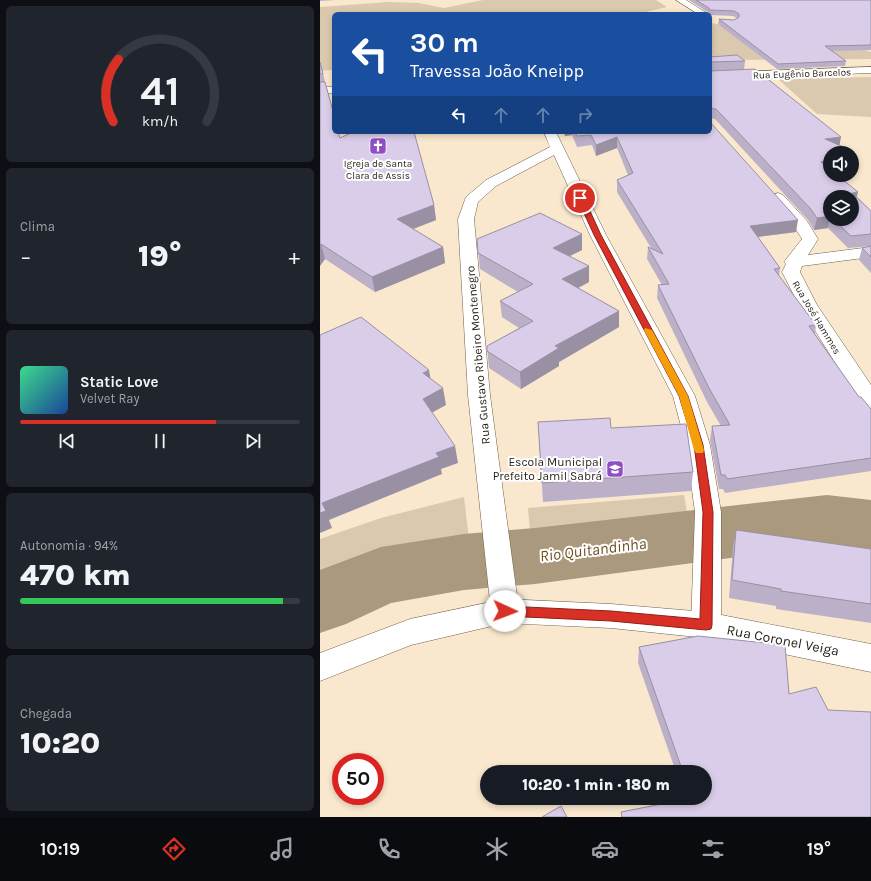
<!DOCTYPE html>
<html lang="pt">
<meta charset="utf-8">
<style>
body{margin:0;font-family:Karla,sans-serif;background:#20242c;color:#f1f3f6;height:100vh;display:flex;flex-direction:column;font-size:15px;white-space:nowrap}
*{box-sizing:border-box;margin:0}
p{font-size:13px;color:#9ea1a6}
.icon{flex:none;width:22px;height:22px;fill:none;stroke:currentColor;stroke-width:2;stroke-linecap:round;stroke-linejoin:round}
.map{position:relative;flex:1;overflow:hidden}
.details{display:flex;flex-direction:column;gap:6px;padding:6px;background:#0d0f14;width:320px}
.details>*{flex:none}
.top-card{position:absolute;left:12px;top:12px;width:380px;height:122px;border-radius:6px;box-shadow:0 2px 6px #0003;background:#1a4fa0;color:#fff;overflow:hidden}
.tools{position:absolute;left:503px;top:146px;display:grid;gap:8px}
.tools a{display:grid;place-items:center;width:36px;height:36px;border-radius:50%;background:#171b24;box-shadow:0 2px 6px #0003;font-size:20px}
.speed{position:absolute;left:12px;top:753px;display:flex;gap:8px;font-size:20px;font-weight:700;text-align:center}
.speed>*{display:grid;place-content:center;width:52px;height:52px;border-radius:50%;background:#171b24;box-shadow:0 2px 6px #0003;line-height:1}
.speed .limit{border:6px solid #d22;background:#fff;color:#111}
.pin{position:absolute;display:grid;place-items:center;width:34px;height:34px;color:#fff;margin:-17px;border:2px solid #fff;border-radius:50%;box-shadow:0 1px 4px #0007}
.me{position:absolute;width:44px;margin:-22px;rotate:92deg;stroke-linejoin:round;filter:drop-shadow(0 0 3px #0008)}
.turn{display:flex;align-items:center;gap:14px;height:84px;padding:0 12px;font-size:18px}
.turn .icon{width:52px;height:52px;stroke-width:2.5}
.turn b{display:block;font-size:28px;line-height:34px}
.lanes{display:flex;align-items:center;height:38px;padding:0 12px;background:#0003;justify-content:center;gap:20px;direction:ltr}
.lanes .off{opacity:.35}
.big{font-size:30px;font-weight:800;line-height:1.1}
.details .tile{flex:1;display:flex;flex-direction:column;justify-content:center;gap:6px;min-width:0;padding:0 14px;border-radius:6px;background:#20242c}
.details .dial{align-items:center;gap:0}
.dial svg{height:104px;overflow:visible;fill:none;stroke:#363941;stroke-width:7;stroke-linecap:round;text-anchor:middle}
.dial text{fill:#f1f3f6;stroke:none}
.song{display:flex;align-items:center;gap:12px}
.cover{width:48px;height:48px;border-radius:6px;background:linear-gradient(135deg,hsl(150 70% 55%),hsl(220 70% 35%))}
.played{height:4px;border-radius:2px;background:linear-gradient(90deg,#d93025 70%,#363941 70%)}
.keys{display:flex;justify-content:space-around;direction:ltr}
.heat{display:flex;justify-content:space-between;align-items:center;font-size:22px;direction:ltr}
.charge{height:6px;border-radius:3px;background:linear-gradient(90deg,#34c759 94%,#363941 0)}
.trip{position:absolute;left:160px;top:765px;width:232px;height:40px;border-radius:20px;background:#171b24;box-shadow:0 2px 6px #0003;font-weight:800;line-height:40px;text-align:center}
.menu{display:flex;height:64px;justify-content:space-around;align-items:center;background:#090b0e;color:#9ea1a6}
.menu .icon{width:28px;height:28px}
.menu .on{color:#d93025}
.menu b{font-size:18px;color:#f1f3f6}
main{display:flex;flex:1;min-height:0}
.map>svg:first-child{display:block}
.green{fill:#dac9ae}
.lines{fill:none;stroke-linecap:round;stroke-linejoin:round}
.river{fill:#aa997c;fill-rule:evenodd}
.minor-casing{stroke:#6f6049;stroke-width:1}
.major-casing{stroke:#6f6049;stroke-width:1}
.minor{fill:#fff;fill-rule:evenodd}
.major{fill:#fff;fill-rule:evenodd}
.wall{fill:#bbb0c8;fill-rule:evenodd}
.shaded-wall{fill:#9990a3}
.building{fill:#dacde9;stroke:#9990a3}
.route{fill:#d93025;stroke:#8d1f18}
.slow{fill:#f59e0b}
.labels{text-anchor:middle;stroke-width:4;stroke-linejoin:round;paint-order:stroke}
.far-street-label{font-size:10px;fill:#251f15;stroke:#fff}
.far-poi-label{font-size:10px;fill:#251f15;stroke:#fff}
.street-label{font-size:12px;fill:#251f15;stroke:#fff}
.poi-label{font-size:12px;fill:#251f15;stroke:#fff;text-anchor:end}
.near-street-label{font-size:14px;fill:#251f15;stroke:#fff}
.near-water-label{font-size:16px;font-style:italic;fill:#6d511f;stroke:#fff}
</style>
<main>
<section class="details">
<div class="tile dial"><svg viewBox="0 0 100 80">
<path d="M14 69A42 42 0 1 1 86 69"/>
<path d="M14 69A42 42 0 0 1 18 21" stroke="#d93025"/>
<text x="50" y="56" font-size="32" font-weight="700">41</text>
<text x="50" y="72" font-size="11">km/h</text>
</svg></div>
<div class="tile"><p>Clima</p>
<div class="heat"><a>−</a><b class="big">19°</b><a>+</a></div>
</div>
<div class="tile">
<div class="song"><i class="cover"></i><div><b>Static Love</b><p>Velvet Ray</p></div></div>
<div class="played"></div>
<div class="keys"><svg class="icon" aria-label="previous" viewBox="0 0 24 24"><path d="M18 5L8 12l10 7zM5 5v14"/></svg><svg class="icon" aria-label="pause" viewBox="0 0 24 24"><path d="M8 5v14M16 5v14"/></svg><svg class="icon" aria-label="next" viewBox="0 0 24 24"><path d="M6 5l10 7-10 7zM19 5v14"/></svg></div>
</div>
<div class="tile"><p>Autonomia · 94%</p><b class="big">470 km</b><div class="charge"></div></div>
<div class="tile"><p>Chegada</p><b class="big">10:20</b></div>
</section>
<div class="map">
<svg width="551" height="817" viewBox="0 0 551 817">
<rect width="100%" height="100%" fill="#f9e8cd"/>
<g class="green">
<path d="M 163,0 L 336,0 L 347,7 L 326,12 L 334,14 L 14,14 L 14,70 L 0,71 L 0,7 L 69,2 L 99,3 L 124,8 Z"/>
<path d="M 390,23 L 526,43 L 551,52 L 551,59 L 390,60 Z"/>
<path d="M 551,77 L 551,117 L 497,114 L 458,79 Z"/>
<path d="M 364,495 L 370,529 L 211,543 L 208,508 Z"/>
<path d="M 144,497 L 149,540 L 90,550 L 46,564 L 0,585 L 0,539 L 61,518 Z"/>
</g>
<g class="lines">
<path class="river" d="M 507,495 L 551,500 L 551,552 L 507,545 L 215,584 L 144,590 L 71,603 L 26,624 L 0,633 L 0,570 L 61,547 L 144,534 L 215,528 Z"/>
<defs>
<g id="minor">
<path d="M 356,0 L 366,0 L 388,14 L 378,14 Z"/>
<path d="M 551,67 L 551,73 L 390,79 L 390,73 Z"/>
<rect x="0" y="87" width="14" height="6"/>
<path d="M 224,132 L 236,132 L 286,235 L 375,396 L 390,445 L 401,512 L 401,625 L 396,634 L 386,638 L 376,634 L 371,625 L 375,512 L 366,445 L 353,396 L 270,235 L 234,155 L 176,186 L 158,202 L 154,219 L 170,395 L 199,611 L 195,620 L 185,623 L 175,620 L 171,611 L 148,395 L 138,219 L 146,197 L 166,180 L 230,147 Z"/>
<path d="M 458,193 L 463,195 L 487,221 L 498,239 L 488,255 L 551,247 L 551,257 L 482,266 L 480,272 L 497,305 L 551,385 L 551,409 L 543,407 L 479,305 L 462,272 L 466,264 L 464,262 L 482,239 L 474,226 L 450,198 L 453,195 Z"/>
</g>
<path id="major" d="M 185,599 L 291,604 L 386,612 L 551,644 L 551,672 L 386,638 L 291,628 L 185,623 L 91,645 L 0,681 L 0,653 L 90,619 Z"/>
</defs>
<use href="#minor" class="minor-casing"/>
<use href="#major" class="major-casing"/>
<use href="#minor" class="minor"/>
<use href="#major" class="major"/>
</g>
<g class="wall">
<path d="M 0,0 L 16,0 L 0,1 Z"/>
<path d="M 369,0 L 551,0 L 551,50 L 512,51 L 526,61 L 525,66 L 457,69 L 398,24 L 399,19 L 414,20 L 417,18 L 413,16 L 390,15 L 389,13 Z"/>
<path d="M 390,57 L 425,61 L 424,70 L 510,169 L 537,197 L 551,211 L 551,246 L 528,248 L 508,228 L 494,230 L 488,220 L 395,119 L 390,118 ZM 510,197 L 532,219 L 510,219 Z"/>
<path d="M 0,62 L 20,138 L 114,205 L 116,220 L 93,229 L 123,247 L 125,263 L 55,292 L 5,259 L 0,266 Z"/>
<path d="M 243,132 L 390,132 L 476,232 L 438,237 L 460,268 L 459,276 L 496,325 L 495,334 L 539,397 L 551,409 L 551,471 L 405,493 L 403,489 L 399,489 L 390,440 L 392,426 L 401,426 L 387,402 L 337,298 L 338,285 L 342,285 L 327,259 L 328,247 L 331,248 L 297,192 L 297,180 L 308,175 L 297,148 L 276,156 L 272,145 L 257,147 L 252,135 L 245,136 Z"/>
<path d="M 262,234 L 262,250 L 249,256 L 269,282 L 258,288 L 299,311 L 299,327 L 239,362 L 239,366 L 201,389 L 169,368 L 167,346 L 199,328 L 182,317 L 180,301 L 198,292 L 160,269 L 157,239 Z"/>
<path d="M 551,246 L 551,273 L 539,260 L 542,248 Z"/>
<path d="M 218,422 L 291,428 L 373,472 L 371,491 L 223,502 Z"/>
<path d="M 416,530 L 551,549 L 551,623 L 456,609 L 456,606 L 409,598 L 413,547 Z"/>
<path d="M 319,647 L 469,694 L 508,710 L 551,817 L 301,817 L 301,812 L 365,800 L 365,798 L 385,798 L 385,772 L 356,772 L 318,663 Z"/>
</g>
<g class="shaded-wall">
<path d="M 245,132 L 252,132 L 252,135 L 245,136 Z"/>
<path d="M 297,137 L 297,148 L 276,156 L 276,145 Z"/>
<path d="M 521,137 L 519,148 L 505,139 Z"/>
<path d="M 510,159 L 510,169 L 501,162 Z"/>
<path d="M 538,192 L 535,204 L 532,193 Z"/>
<path d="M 114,205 L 116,220 L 80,234 L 77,219 Z"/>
<path d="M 510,216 L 508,228 L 494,230 L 497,218 Z"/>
<path d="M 478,220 L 476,232 L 428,238 L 430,226 Z"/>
<path d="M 262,234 L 262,250 L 234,264 L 233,248 Z"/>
<path d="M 1,244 L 5,259 L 0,266 L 0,245 Z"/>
<path d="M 123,247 L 125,263 L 55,292 L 52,277 Z"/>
<path d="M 269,266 L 269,282 L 243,296 L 242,279 Z"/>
<path d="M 299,311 L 299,327 L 239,362 L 239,366 L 201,389 L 200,372 L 235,346 Z"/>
<path d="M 109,370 L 112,387 L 103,373 Z"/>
<path d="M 123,388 L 126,405 L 106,416 L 103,399 Z"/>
<path d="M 135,446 L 138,463 L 121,469 L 122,474 L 9,520 L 12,528 L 0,533 L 0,513 L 2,503 L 116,453 Z"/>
</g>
<g class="building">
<path d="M 376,0 L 551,0 L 551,45 L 505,46 L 526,61 L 458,64 L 399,19 L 414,20 L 419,17 L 419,14 L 414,11 L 390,10 L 389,8 Z"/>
<path d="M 417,55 L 425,61 L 391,62 L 390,68 L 390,57 Z"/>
<path d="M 0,62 L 3,74 L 0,74 Z"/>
<path d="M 435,69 L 521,137 L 505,139 L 533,151 L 527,153 L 510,153 L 510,159 L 501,162 L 510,169 L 510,175 L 517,175 L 538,192 L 532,193 L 551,211 L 551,234 L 531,236 L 513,219 L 532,219 L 532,197 L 510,197 L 510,216 L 497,218 L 490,208 L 396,109 L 390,108 L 390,114 L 390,71 Z"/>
<path d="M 0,82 L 5,82 L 14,115 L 14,132 L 18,132 L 20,138 L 33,132 L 94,132 L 114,205 L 77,219 L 123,247 L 52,277 L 1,244 L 0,245 Z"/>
<path d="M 390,122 L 478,220 L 430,226 L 460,268 L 454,269 L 496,325 L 489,326 L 539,397 L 541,397 L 551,409 L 551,458 L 407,479 L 405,475 L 401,475 L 392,426 L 410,425 L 389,388 L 338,285 L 349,284 L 328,247 L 343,254 L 297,180 L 313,173 L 297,137 L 276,145 L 271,135 L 257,136 L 255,132 L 390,132 Z"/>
<path d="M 220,213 L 262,234 L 233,248 L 269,266 L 242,279 L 299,311 L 235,346 L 239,348 L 200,372 L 167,351 L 167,346 L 213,321 L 180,301 L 213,284 L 158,253 L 157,239 Z"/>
<path d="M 551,246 L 551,257 L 542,248 Z"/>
<path d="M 41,317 L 109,370 L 103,373 L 123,388 L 103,399 L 135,446 L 116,453 L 119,457 L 2,503 L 6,511 L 0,513 L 0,335 Z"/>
<path d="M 290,418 L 291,428 L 366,424 L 373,472 L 222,483 L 218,422 Z"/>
<path d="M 416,530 L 551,549 L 551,604 L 461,591 L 461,589 L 412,580 Z"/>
<path d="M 378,636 L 465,645 L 469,694 L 496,687 L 508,710 L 551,712 L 551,817 L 302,817 L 301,812 L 372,798 L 385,798 L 385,772 L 363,772 L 319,647 Z"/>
<path d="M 241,806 L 247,817 L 222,817 Z"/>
</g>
<path class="route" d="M 260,196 L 264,198 L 281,235 L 368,396 L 383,445 L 393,512 L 392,625 L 391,629 L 386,630 L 291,621 L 185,616 L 181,615 L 179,611 L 181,608 L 185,606 L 291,611 L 380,619 L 383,512 L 374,445 L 359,396 L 274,235 L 257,198 Z"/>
<path class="slow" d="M 325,328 L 332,330 L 368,396 L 384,450 L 383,453 L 376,453 L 374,450 L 359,396 L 324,330 Z"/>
<defs>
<symbol id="church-square" viewBox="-11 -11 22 22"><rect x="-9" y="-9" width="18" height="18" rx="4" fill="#8e4fc5" stroke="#fff"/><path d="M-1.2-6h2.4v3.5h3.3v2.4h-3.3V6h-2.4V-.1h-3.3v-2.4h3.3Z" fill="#fff"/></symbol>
<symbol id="school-square" viewBox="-11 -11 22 22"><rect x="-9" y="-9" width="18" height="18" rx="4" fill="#8e4fc5" stroke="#fff"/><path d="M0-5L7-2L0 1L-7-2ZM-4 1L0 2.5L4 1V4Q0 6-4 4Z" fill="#fff"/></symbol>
</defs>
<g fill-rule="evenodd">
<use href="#church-square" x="48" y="136" width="20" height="20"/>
<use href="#school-square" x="285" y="459" width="20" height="20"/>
</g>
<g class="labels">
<g class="far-street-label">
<text transform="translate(482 73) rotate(-2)" y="4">Rua Eugênio Barcelos</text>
<text transform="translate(497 317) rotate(59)" y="4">Rua José Hammes</text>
</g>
<g class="far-poi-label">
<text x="58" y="167">Igreja de Santa<tspan x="58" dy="12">Clara de Assis</tspan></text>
</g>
<g class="street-label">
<text transform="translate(158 355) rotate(-95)" y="4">Rua Gustavo Ribeiro Montenegro</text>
</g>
<g class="poi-label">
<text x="282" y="466">Escola Municipal<tspan x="282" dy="14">Prefeito Jamil Sabrá</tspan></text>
</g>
<g class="near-street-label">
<text transform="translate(463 640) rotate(11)" y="5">Rua Coronel Veiga</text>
</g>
<g class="near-water-label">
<text transform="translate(273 549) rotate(-7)" y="6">Rio Quitandinha</text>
</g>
</g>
</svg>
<div class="tools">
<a><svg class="icon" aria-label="sound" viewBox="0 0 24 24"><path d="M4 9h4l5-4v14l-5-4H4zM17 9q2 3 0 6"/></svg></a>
<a><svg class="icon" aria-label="layers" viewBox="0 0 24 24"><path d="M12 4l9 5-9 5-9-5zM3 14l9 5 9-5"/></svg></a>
</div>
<div class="speed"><div class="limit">50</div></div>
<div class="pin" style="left:260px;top:198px;background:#d93025"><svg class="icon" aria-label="arrive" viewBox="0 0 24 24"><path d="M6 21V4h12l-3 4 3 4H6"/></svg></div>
<svg class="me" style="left:185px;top:611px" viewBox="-20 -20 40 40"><circle r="19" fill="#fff"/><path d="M0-13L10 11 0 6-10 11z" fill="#d93025"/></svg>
<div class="trip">10:20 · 1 min · 180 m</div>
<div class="top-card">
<div class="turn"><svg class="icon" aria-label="left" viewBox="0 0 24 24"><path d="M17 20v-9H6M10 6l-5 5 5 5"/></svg><div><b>30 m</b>Travessa João Kneipp</div></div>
<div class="lanes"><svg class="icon" aria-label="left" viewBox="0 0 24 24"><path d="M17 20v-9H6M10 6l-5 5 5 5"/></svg><svg class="icon off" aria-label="ahead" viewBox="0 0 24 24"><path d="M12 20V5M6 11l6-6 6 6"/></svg><svg class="icon off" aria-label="ahead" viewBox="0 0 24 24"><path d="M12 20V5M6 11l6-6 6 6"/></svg><svg class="icon off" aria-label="right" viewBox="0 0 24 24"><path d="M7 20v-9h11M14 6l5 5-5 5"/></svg></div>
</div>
</div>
</main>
<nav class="menu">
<b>10:19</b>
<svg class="icon on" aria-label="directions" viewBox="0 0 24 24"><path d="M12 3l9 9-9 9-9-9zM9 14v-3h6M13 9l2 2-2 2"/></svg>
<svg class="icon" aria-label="music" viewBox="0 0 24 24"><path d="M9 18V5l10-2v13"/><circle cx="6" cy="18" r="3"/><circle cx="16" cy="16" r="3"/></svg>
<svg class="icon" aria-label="phone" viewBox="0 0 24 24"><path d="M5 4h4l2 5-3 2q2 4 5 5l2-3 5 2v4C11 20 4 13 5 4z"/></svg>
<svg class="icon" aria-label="climate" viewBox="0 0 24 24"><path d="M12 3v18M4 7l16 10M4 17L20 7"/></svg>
<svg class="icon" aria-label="car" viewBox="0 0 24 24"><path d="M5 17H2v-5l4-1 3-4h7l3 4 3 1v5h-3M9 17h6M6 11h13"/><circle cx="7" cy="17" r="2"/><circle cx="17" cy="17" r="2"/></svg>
<svg class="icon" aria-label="filters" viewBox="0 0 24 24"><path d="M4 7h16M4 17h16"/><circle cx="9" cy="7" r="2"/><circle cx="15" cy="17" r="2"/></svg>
<b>19°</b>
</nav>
